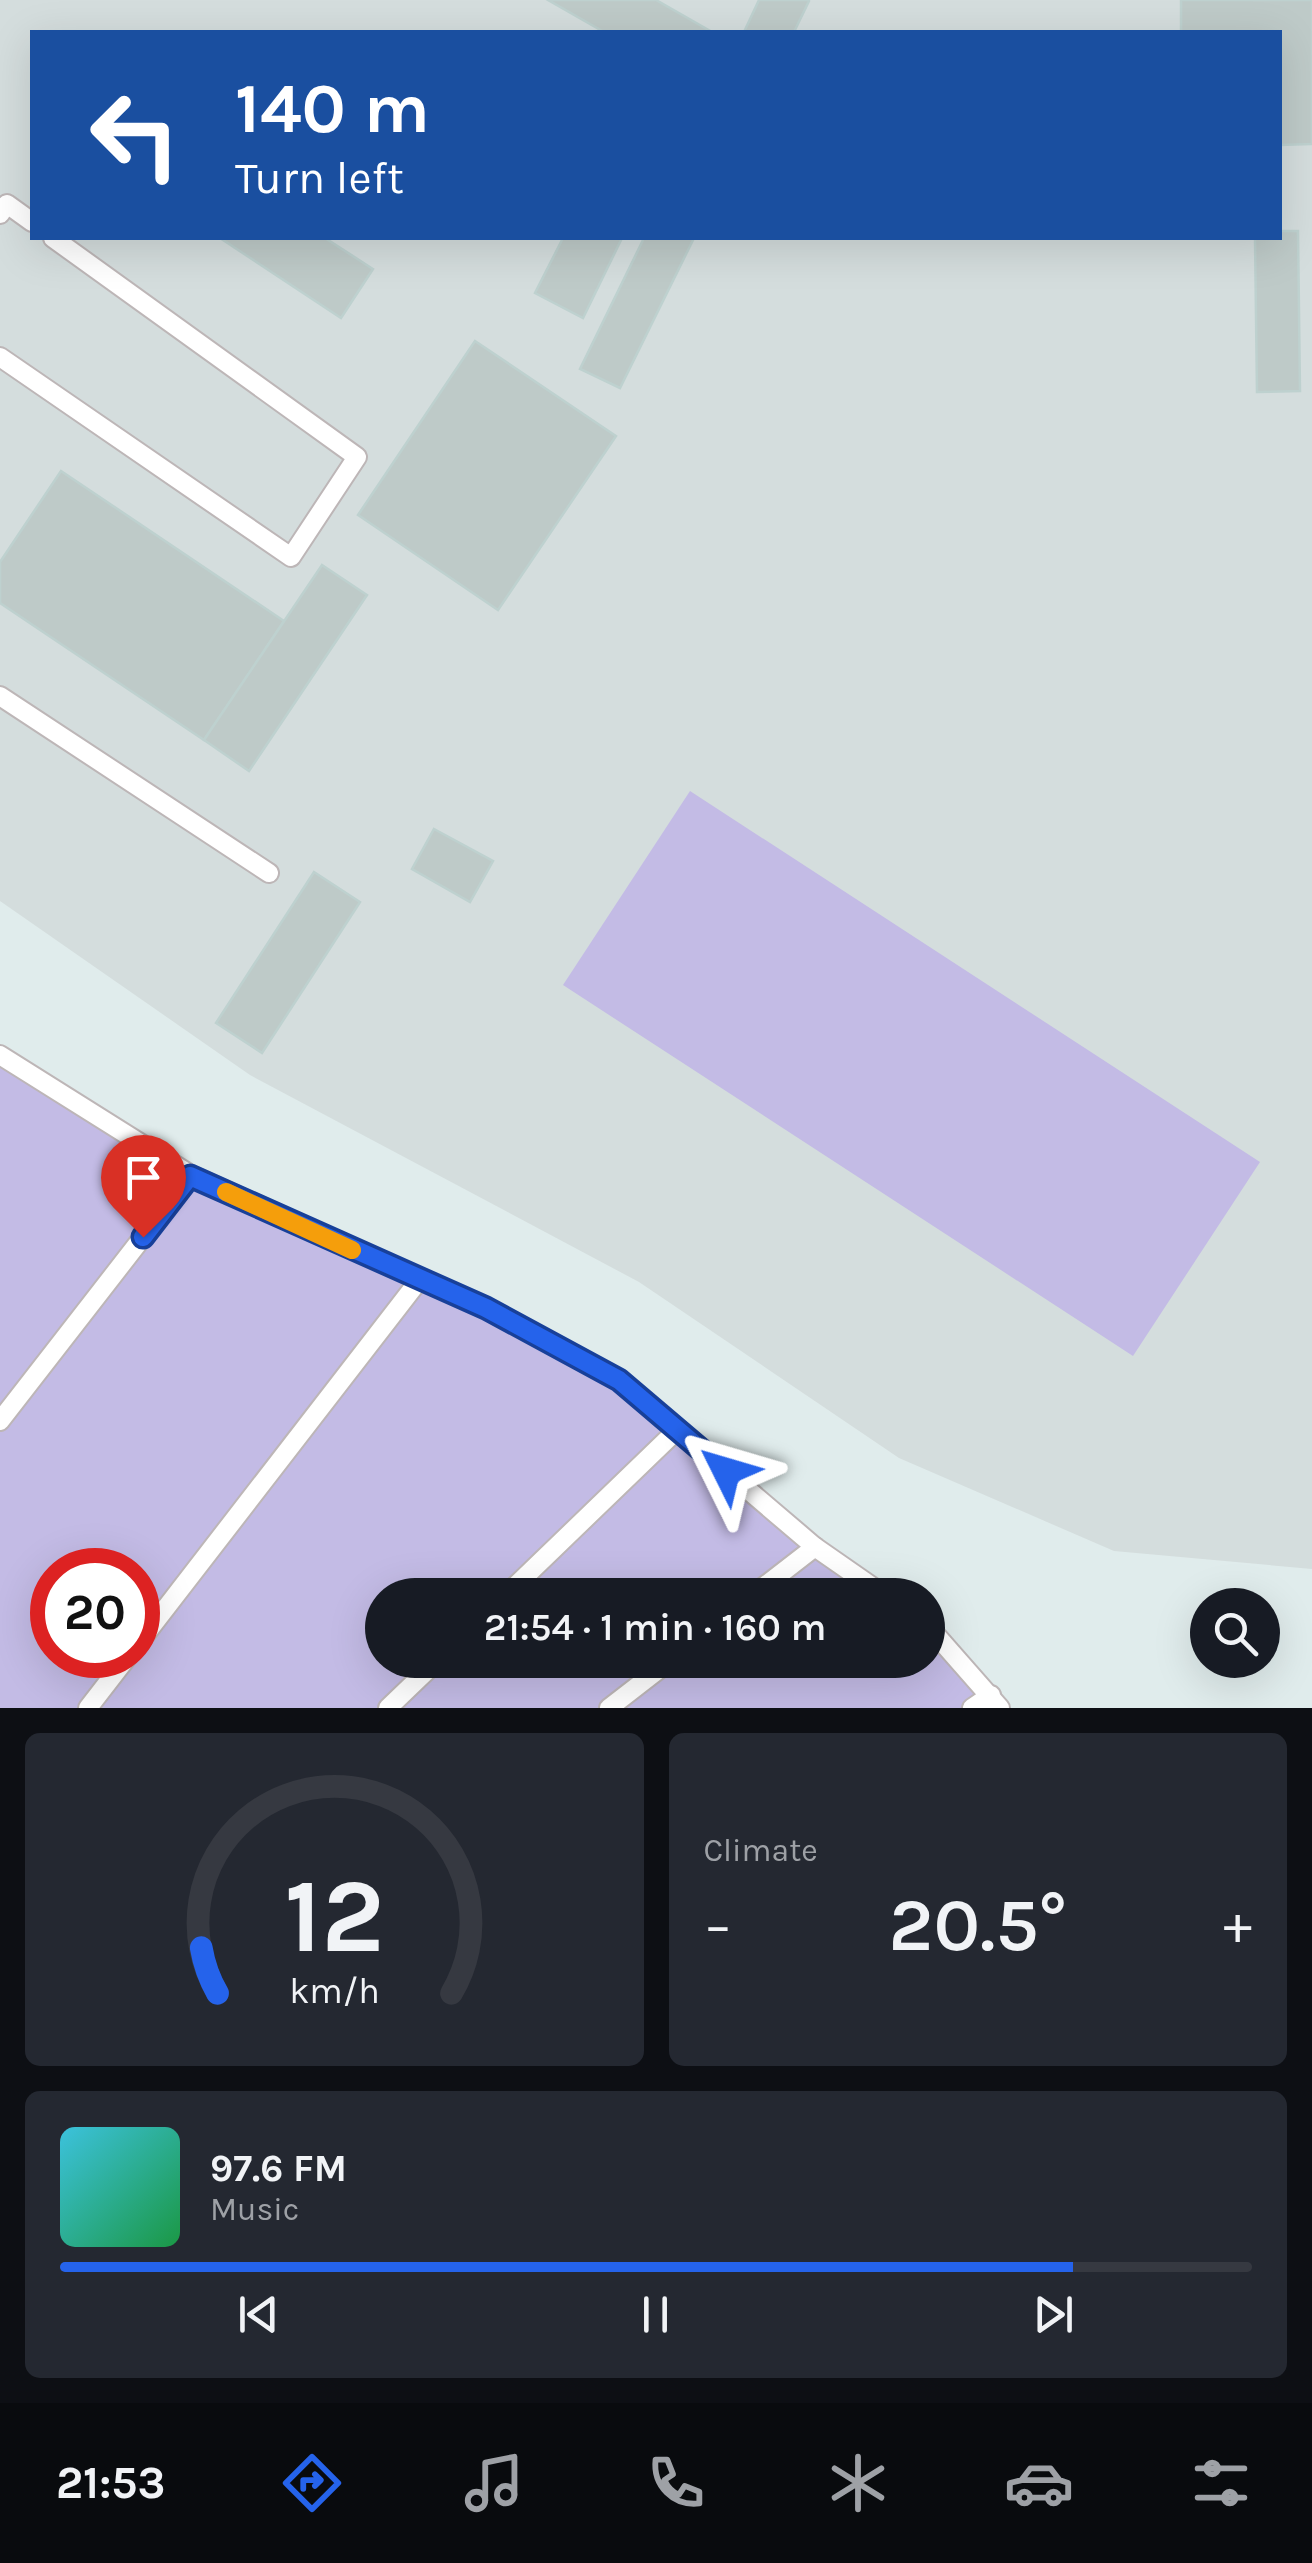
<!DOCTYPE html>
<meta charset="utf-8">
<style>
body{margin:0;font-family:Karla,sans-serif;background:#242831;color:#f1f3f6;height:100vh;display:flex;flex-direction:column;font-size:38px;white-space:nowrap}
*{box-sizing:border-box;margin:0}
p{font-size:32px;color:#9ea1a6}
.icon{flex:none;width:55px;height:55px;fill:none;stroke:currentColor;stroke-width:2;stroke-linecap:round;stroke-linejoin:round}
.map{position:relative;height:1708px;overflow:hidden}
.side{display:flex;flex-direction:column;gap:25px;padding:25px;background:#0d0f14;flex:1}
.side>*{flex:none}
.banner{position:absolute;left:30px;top:30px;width:1252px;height:210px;border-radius:0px;box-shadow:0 10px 40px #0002;background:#1a4fa0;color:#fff;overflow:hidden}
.controls{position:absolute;left:1190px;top:1588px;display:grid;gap:20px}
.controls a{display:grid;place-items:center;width:90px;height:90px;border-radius:50%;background:#171b24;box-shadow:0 10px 40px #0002;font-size:50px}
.speed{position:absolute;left:30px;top:1548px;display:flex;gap:20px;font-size:50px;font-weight:700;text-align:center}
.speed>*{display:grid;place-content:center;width:130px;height:130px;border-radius:50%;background:#171b24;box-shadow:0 10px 40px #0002;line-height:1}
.speed .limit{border:15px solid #d22;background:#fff;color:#111}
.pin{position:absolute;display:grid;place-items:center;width:85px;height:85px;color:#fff;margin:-102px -42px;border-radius:50% 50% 50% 0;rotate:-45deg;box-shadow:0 0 10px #0007}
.pin .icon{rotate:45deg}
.me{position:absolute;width:110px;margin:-55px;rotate:310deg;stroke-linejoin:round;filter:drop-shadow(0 0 8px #0008)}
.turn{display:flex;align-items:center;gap:35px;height:210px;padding:0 40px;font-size:45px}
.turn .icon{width:130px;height:130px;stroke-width:2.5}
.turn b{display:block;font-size:70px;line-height:85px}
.big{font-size:75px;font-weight:600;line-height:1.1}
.side .tile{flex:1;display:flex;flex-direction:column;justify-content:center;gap:15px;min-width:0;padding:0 35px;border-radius:15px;background:#242831}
.side .dial{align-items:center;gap:0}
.dial svg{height:260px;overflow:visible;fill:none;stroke:#363941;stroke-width:7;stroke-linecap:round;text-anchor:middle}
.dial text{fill:#f1f3f6;stroke:none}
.song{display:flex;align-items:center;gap:30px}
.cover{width:120px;height:120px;border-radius:15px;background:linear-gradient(135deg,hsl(190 70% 55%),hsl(140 70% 35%))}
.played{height:10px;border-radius:5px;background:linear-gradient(90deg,#2563eb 85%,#363941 85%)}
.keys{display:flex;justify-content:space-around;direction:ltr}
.heat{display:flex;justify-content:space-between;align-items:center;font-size:55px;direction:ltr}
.side .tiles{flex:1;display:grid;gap:25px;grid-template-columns:1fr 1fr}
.tile:last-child{grid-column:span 2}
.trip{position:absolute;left:365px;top:1578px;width:580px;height:100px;border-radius:50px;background:#171b24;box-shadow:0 10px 40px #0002;font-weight:600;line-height:100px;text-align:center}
.tab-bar{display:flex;height:160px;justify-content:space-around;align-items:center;background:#090b0e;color:#9ea1a6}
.tab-bar .icon{width:70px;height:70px}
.tab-bar .current{color:#2563eb}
.tab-bar b{font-size:45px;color:#f1f3f6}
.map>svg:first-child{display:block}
.industrial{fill:#d4dddd;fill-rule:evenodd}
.green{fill:#c3bbe5;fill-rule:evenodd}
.building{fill:#becac8;stroke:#bed1cf;stroke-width:2.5}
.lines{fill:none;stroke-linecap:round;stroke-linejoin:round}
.lane-casing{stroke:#bdb6b7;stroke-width:22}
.lane{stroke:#fff;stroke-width:18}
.route-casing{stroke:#184099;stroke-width:25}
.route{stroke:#2563eb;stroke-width:18}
.slow{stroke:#f59e0b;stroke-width:18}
</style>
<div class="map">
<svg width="1312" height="1708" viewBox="0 0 1312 1708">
<rect width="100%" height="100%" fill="#e0ecec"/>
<path class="industrial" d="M 0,0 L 1312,0 L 1312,1569 L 1114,1551 L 899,1458 L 639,1282 L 250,1075 L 0,901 ZM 32,32 L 1280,32 L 1280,238 L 32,238 Z"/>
<g class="green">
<path d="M 690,791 L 1260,1162 L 1133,1356 L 563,985 Z"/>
<path d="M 0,1055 L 191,1175 L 619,1380 L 884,1595 L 382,1595 L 382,1660 L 928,1660 L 928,1626 L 1000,1708 L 0,1708 ZM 52,1570 L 138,1570 L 138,1655 L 52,1655 Z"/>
</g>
<g class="building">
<path d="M 548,0 L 656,0 L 712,32 L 604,32 Z"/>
<path d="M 759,0 L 808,0 L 809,1 L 794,32 L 744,32 Z"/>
<path d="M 1181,0 L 1312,0 L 1312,144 L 1280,145 L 1280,32 L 1181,32 Z"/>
<path d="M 1280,231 L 1298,231 L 1300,391 L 1257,392 L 1255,238 L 1280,238 Z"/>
<path d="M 220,238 L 325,238 L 373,269 L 341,318 Z"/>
<path d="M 563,238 L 622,238 L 583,318 L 535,293 Z"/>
<path d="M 644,238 L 694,238 L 620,388 L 580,369 Z"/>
<path d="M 475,341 L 616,436 L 498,610 L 358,515 Z"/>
<path d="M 61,471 L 284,621 L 204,740 L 0,603 L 0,562 Z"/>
<path d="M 322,565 L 367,595 L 249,771 L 204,740 Z"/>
<path d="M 434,829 L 493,861 L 470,902 L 412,869 Z"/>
<path d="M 314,872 L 360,902 L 262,1053 L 216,1023 Z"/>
</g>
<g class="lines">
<defs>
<g id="lane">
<path d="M 0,214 L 7,204 L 32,222"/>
<path d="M 0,357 L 291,557 L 357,457 L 53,238"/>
<path d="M 0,696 L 269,873"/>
<path d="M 0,1055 L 191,1175 L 486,1308 L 619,1380 L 815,1547 L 884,1595"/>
<path d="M 0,1421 L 191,1175"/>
<path d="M 506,1595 L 677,1430"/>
<path d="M 753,1595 L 815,1547"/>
<path d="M 928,1626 L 1000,1708"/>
<path d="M 138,1644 L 420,1279"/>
<path d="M 88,1708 L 129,1655"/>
<path d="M 388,1708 L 438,1660"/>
<path d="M 609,1708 L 671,1660"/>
<path d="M 972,1708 L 991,1695"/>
</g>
</defs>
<use href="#lane" class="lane-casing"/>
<use href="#lane" class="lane"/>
</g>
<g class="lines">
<defs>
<path id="route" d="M 143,1237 L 190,1176 L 486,1308 L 619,1380 L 726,1471"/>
</defs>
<use href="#route" class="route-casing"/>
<use href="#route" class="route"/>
<path class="slow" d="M 226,1192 L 352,1250"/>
</g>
</svg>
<div class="controls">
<a><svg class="icon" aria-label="search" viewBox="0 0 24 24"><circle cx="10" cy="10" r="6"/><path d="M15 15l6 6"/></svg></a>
</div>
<div class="speed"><div class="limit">20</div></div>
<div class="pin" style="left:143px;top:1237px;background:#d93025"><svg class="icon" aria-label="arrive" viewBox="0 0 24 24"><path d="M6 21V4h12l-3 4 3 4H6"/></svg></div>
<svg class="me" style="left:726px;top:1471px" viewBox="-20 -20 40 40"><path d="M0-17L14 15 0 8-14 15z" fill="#2563eb" stroke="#fff" stroke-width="4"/></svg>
<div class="trip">21:54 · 1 min · 160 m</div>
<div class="banner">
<div class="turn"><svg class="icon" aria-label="left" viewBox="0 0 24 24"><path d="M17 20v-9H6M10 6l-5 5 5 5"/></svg><div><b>140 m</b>Turn left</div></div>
</div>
</div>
<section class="side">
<div class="tiles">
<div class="tile dial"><svg viewBox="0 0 100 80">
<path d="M14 69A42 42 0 1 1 86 69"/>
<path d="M14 69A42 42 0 0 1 9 55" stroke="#2563eb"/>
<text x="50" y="56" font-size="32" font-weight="700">12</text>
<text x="50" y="72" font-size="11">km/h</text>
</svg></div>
<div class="tile"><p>Climate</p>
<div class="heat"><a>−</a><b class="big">20.5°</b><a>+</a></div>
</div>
<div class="tile">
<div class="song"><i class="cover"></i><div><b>97.6 FM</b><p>Music</p></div></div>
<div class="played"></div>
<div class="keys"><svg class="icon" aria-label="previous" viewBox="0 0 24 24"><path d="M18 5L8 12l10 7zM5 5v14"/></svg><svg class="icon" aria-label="pause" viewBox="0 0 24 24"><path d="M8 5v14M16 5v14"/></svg><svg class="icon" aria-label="next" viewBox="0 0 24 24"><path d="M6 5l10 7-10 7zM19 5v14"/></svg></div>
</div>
</div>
</section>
<nav class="tab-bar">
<b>21:53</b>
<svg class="icon current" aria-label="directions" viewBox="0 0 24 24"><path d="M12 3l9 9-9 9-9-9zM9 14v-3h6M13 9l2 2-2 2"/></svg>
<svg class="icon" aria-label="music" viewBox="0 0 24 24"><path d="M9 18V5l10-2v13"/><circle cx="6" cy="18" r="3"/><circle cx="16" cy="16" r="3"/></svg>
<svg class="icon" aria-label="phone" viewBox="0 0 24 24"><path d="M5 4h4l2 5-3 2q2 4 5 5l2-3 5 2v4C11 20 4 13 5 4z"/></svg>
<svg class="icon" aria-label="climate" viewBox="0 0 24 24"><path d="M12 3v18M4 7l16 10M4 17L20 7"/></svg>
<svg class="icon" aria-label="car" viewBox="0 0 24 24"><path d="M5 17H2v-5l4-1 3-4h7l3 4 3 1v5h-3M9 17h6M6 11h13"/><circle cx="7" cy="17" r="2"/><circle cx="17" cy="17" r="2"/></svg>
<svg class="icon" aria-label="filters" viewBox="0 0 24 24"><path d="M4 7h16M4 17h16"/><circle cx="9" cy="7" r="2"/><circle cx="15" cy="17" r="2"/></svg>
</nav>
